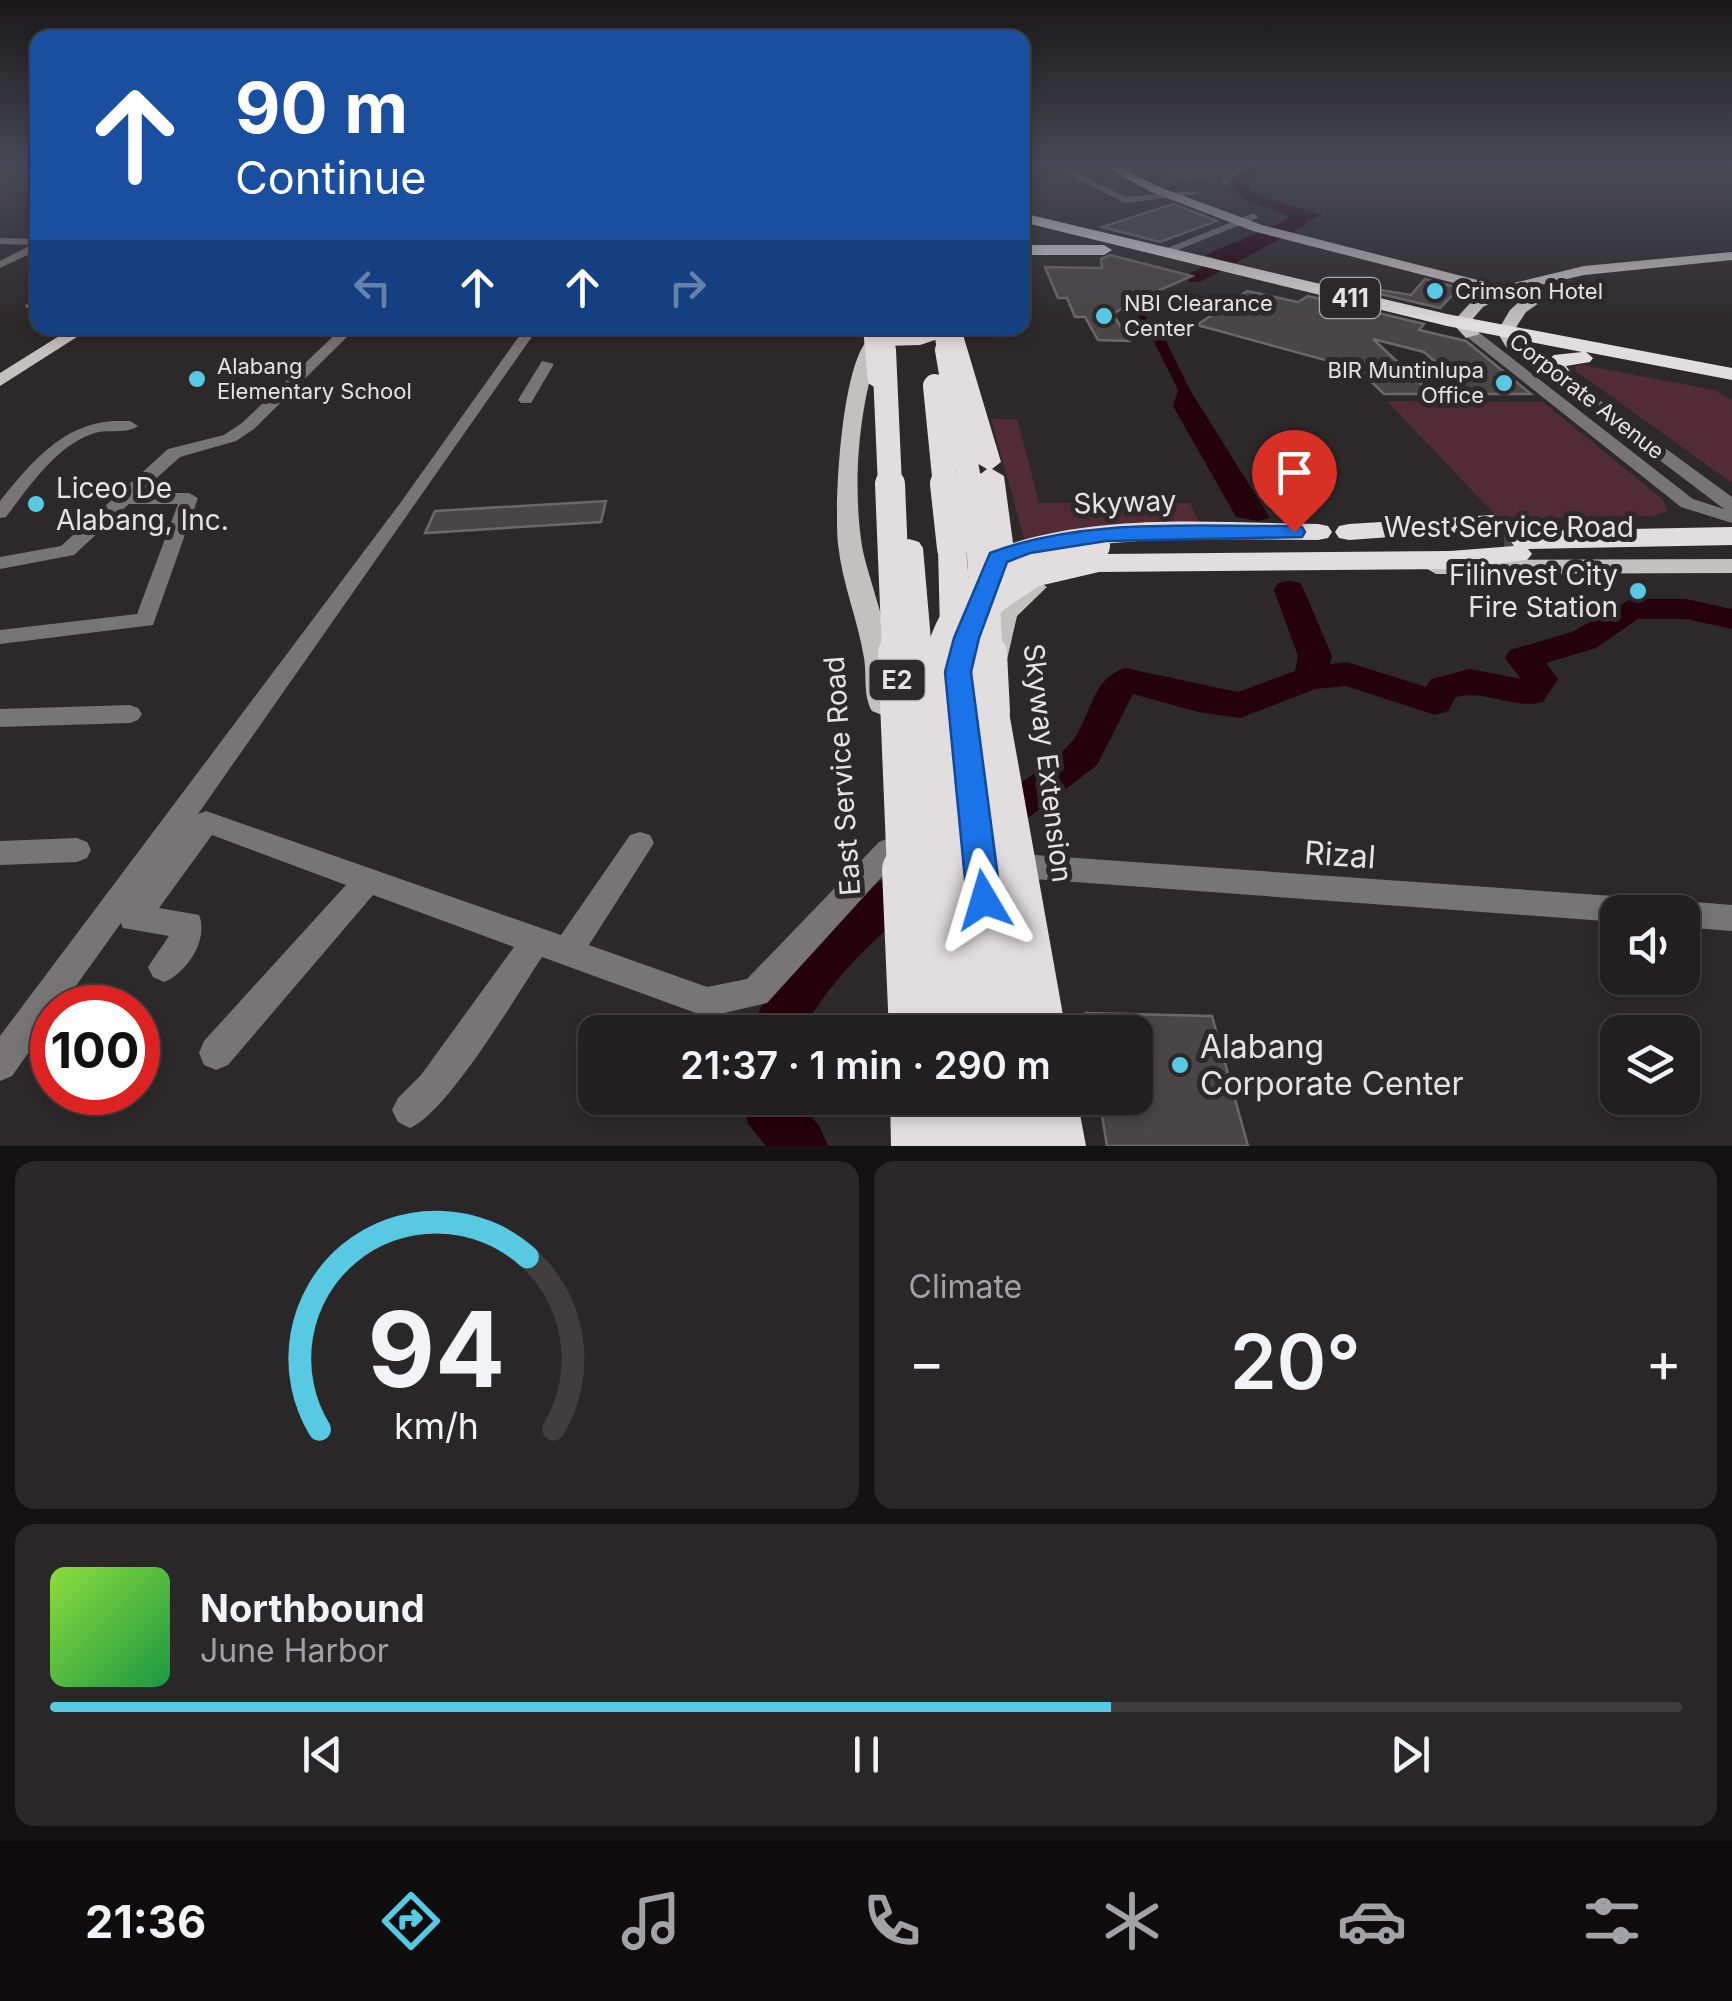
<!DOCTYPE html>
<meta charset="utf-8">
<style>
body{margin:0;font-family:Inter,sans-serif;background:#2a2729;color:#f1f3f6;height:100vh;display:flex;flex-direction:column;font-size:38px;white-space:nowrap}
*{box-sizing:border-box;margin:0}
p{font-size:32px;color:#a2a2a5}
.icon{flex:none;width:55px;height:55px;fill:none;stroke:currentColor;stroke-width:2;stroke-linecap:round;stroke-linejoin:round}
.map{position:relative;height:1146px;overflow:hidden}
.drawer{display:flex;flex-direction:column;gap:15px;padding:15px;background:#131112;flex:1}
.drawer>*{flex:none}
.guide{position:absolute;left:30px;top:30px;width:1000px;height:305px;border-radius:20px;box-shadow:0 5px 15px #0003,0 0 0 2px #3f3d3e;background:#1a4fa0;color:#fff;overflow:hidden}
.fabs{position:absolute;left:1600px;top:895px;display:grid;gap:20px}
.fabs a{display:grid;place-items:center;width:100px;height:100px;border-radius:20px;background:#221f20;box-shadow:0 5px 15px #0003,0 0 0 2px #3f3d3e;font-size:50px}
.speed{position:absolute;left:30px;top:985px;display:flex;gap:20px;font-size:50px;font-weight:700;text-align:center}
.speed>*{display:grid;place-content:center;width:130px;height:130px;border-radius:50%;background:#221f20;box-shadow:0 5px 15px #0003,0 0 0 2px #3f3d3e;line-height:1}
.speed .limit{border:15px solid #d22;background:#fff;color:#111}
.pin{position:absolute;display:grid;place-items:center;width:85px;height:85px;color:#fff;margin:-102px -42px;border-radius:50% 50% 50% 0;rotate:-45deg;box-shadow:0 0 10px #0007}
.pin .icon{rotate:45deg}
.me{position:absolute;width:110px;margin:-55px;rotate:353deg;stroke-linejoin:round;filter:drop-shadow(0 0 8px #0008)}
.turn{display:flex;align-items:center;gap:35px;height:210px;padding:0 40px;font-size:45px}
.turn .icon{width:130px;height:130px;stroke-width:2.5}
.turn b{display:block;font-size:70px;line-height:85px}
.lanes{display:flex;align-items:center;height:95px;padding:0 40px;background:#0003;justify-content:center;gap:50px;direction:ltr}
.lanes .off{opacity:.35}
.big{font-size:75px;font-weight:600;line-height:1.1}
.drawer .widget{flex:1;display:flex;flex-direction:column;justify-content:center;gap:15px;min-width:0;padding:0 35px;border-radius:20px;background:#2a2729}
.drawer .dial{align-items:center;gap:0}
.dial svg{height:260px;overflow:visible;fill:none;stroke:#3f3d3e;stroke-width:7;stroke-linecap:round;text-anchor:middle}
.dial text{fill:#f1f3f6;stroke:none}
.song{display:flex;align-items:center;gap:30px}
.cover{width:120px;height:120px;border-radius:15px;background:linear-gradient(135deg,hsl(90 70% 55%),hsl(140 70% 35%))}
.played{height:10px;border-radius:5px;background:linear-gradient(90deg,#57c9e2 65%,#3f3d3e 65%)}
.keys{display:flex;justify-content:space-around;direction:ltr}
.heat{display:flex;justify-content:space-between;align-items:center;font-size:55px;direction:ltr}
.drawer .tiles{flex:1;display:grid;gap:15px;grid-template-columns:1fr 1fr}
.widget:last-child{grid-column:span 2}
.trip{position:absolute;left:578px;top:1015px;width:575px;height:100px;border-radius:20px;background:#221f20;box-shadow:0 5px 15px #0003,0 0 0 2px #3f3d3e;font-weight:600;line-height:100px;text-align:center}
.dock{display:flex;height:160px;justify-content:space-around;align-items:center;background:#0e0c0d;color:#a2a2a5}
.dock .icon{width:70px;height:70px}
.dock .current{color:#57c9e2}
.dock b{font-size:45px;color:#f1f3f6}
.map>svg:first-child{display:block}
.green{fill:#522c35}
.water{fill:#25010c}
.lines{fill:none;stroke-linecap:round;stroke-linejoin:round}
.river{fill:#25010c;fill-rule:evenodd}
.building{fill:#4a4647;stroke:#6c6868;stroke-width:2.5}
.highway-tunnel{stroke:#494546;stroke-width:30;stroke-dasharray:30 15;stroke-linecap:butt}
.minor{fill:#777575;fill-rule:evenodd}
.major{fill:#c4c0c0;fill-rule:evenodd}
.highway{fill:#e2ddde;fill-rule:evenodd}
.highway-bridge-far4{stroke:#e2ddde;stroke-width:19}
.highway-bridge-far3{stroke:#e2ddde;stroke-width:24}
.highway-bridge-far2{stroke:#e2ddde;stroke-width:30}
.highway-bridge-far1{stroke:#e2ddde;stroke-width:38}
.highway-bridge{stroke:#e2ddde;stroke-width:48}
.route{fill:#1a73e8;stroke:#114b97;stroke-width:2.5}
.poi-dot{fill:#57c9e2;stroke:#2d292a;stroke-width:4}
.labels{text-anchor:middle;stroke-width:10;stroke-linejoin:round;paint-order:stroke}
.far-poi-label{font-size:22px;fill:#e5e3e3;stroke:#2d292a;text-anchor:start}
.far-street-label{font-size:22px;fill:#e5e3e3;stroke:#2d292a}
.shield{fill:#2d292a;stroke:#aeabac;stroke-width:2.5}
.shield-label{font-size:25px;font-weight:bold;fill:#e5e3e3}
.poi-label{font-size:28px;fill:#e5e3e3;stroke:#2d292a;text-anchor:start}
.street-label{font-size:28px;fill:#e5e3e3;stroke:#2d292a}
.near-street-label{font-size:32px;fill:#e5e3e3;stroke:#2d292a}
.near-poi-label{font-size:32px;fill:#e5e3e3;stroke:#2d292a;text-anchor:start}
</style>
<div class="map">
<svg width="1732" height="1146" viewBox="0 0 1732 1146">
<rect width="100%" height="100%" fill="#2d292a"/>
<g class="green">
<path d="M 1583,365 L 1714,390 L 1732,400 L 1732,483 L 1576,371 L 1575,366 Z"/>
<path d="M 1387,401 L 1543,402 L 1661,498 L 1668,511 L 1652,516 L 1499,519 Z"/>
<path d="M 991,419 L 1017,419 L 1039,503 L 1190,503 L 1201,526 C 1141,526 1082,523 1025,541 Z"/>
</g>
<g class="water">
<path d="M 1294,207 L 1322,215 L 1302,222 L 1304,225 L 1227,262 L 1205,255 L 1285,221 Z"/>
<path d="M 1156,296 L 1169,298 L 1144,315 L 1164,337 L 1190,390 L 1270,518 L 1258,521 L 1236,517 L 1173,406 L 1178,390 L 1152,338 L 1129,316 L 1131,309 Z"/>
</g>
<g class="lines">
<g class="river">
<path d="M 1251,164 L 1264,165 L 1245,180 L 1255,194 L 1305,212 L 1306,225 L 1200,282 L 1188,282 L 1188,274 L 1291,223 L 1292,217 L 1245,200 L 1231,183 L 1234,175 Z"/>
<path d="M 1289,581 L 1300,583 L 1304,590 L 1332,656 L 1330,664 L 1347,662 L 1426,687 L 1431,679 L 1470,669 L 1521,679 L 1505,658 L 1510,650 L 1572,632 L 1631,599 L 1686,599 L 1732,609 L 1732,629 L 1686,619 L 1638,619 L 1596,648 L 1546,663 L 1558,679 L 1543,702 C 1514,710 1485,689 1456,697 L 1448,711 L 1435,715 L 1346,686 L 1315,689 L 1240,718 L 1198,712 L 1133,694 L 1097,765 L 1006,835 L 992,839 L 978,835 L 972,823 L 978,811 C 1006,791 1042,772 1067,747 C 1091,725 1088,679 1125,668 L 1238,692 L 1295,671 L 1298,656 L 1274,590 L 1278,583 Z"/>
<path d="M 916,863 L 931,869 L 938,882 C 927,904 904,914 886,930 C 853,959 823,994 801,1032 L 750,1032 C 771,972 855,885 916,863 Z"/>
<path d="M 742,1098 L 795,1098 L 820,1127 L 828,1146 L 766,1146 L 748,1124 Z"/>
</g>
</g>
<g class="building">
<path d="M 1154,164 L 1246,164 L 1225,184 L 1223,174 L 1183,177 Z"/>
<path d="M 1173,204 L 1217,221 L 1160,242 L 1102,227 Z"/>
<path d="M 1110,255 L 1192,276 L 1132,302 L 1113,314 L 1129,341 L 1098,340 L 1085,317 L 1075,317 L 1067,298 L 1058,298 L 1045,267 L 1102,268 L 1101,259 Z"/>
<path d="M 1425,279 L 1459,288 L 1440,308 L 1330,282 L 1411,295 Z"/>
<path d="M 1247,291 L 1298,302 L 1308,296 L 1424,324 L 1419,330 L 1466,341 L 1531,394 L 1472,394 L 1424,352 L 1373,339 L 1432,394 L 1384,394 L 1358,369 L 1197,325 Z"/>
<path d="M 606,501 L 601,522 L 425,533 L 435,511 Z"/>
<path d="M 1086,1013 L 1212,1016 L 1248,1146 L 1107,1146 L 1099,1098 L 1135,1098 L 1135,1032 L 1089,1032 Z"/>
</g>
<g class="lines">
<path class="highway-tunnel" d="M 1504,540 L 1524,540"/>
<g class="minor">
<path d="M 1049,164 L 1059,164 L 1126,197 L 1193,191 L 1198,194 L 1125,203 Z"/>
<path d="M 1254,213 L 1258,218 L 1165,255 L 1155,253 Z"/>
<path d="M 0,238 L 38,239 L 38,250 L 0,268 L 0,261 L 31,245 L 0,244 Z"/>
<path d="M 38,303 L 38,311 L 25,307 L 27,304 Z"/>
<path d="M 342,328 L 356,328 L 254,429 L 236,441 L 180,457 L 140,493 L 189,493 L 198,498 L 153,625 L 0,644 L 0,630 L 137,614 L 178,504 L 129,504 L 74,555 L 0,569 L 0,557 L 61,546 L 168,449 L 224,435 L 242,423 Z"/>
<path d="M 525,328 L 538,328 L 198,814 L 206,811 L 561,935 L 630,835 L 640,832 L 650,835 L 654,843 L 589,945 L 707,987 L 747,979 L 879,842 L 889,838 L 899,842 L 903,850 L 899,858 L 767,1003 L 707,1017 L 542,957 C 516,996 448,1112 410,1128 L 398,1122 L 392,1110 L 398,1098 L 421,1075 L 514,947 L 373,895 L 228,1065 L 216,1070 L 204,1065 L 199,1053 L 204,1041 L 346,885 L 212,835 L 159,908 L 199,915 C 209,939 187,973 164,982 L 153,977 L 148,967 L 169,936 L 123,928 L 121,923 L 60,1008 L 52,1008 L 52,1019 L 12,1076 L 0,1081 L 0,1036 L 401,502 Z"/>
<path d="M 1467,331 L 1477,331 L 1693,499 L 1724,509 L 1505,343 L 1517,340 L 1732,497 L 1732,523 L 1681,507 L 1467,337 Z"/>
<path d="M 542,361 L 554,364 L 531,403 L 521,403 L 518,400 Z"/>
<path d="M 112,421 L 130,421 L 138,426 C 125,435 107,428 92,434 C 55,447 29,487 6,517 L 0,518 L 0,501 C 30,464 61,425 112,421 Z"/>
<path d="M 130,705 L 138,708 L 142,714 L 138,720 L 130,723 L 0,727 L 0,709 Z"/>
<path d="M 77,838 L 87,842 L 91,850 L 87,858 L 77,862 L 0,865 L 0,841 Z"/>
<path d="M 1020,854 L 1656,899 L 1666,903 L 1669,909 L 1672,905 L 1682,901 L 1732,905 L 1732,931 L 1682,927 L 1682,912 L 1618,912 L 1618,922 L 1020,878 L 1010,874 L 1006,866 L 1010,858 Z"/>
</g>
<g class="major">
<path d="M 1101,164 L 1114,164 L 1157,186 L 1262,225 L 1501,286 L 1584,266 L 1732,252 L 1732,260 L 1584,275 L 1518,290 L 1533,293 L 1544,289 L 1552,294 L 1526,312 L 1513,332 L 1520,343 L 1512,348 L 1506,347 L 1497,332 L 1510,310 L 1521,300 L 1504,296 L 1483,307 L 1469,323 L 1480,334 L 1466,338 L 1452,323 L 1473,300 L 1489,292 L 1253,231 L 1149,191 Z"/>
<path d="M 72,328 L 91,328 L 0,386 L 0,373 Z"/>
<path d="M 874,335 L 882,340 C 859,401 852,482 862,546 C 868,581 909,683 892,711 L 882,715 L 872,711 C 863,696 867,676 864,658 C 858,620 842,583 838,544 C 834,509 841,349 874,335 Z"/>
<path d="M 1732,559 L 1732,573 L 1436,574 L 1424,567 L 1436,560 Z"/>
<path d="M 1034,579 L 1047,587 L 1017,616 L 1006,664 L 986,664 L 982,657 C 989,624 996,589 1034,579 Z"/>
</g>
<g class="highway">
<path d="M 1022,213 L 1447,314 L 1732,368 L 1732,380 L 1586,352 L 1593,358 L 1590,362 L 1566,366 L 1581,386 L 1570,393 L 1562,391 L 1543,365 L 1554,355 L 1582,352 L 1447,326 L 1022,222 Z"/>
<path d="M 1022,245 L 1104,245 L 1112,250 L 1104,255 L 1022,255 Z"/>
<path d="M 863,328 L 882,328 L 884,334 C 911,335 935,328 961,328 L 1001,462 L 992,469 L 1004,476 L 1013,543 C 1111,513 1217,523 1318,524 L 1328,526 L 1332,532 L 1328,538 L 1318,540 C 1215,540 1110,532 1010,563 L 1004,577 L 982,577 L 978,571 L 986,538 L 978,476 L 987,469 L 975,462 L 944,337 L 920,345 L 885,346 L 890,383 L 879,390 L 868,383 Z"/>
<path d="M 1493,515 L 1507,523 L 1503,529 L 1349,540 L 1339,538 L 1335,532 L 1339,526 L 1349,524 Z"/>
<path d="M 1732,527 L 1732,545 L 1528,549 L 1532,554 L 1527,560 L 1450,569 L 1099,572 L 1039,586 L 1005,609 L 987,627 L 972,629 L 979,703 L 991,699 L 1004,703 L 1009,712 L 1066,1032 L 976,1032 L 941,672 L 938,548 L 942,542 L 962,542 L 966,548 L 971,607 L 1018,573 L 1099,554 L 1450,551 L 1514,546 L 1510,540 L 1514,534 L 1524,531 Z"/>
<path d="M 909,539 L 919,542 L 923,548 L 965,1032 L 916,1032 L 895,548 L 899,542 Z"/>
<path d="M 890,1098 L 1077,1098 L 1086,1146 L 891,1146 Z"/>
</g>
<g class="highway-bridge-far4">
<path d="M 883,328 L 884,353"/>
<path d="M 943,328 L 947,353"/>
</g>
<g class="highway-bridge-far3">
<path d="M 884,350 L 890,486"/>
<path d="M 947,350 L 970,486"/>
<path d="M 935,386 L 945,486"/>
</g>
<g class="highway-bridge-far2">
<path d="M 890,484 L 897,656"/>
<path d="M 945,484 L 952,548"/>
<path d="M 970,484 L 982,556 L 988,656"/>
<path d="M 940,656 C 962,577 1020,557 1095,546"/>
</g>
<g class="highway-bridge-far1">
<path d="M 897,653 L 906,872"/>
<path d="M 941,653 L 944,721 L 939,752 L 951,872"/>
<path d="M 988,653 L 991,712"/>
</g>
<g class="highway-bridge">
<path d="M 906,870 L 913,1032"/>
<path d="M 951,870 L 967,1032"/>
</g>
</g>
<linearGradient id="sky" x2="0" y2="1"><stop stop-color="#191717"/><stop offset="0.51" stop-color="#464955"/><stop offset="1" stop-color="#464955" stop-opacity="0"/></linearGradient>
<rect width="1732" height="324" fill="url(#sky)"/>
<path class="route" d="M 1294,526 L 1302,527 L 1305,532 L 1302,537 L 1106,541 L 1030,553 L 1007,562 L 979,638 L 971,672 L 1001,900 L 996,911 L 984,915 L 972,911 L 967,900 L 945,672 L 954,638 L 990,553 C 1085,517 1194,527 1294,526 Z"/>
<g class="poi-dot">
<circle cx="1435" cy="291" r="10"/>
<circle cx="1104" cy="316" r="10"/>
<circle cx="197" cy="379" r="10"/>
<circle cx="1504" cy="383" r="10"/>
<circle cx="36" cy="504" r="10"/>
<circle cx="1638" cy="591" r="10"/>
<circle cx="1180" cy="1065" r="10"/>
</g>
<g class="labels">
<g class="far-poi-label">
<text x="1455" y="299">Crimson Hotel</text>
<text x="1124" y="311">NBI Clearance<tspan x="1124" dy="25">Center</tspan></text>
<text x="217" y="374">Alabang<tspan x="217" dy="25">Elementary School</tspan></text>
<text x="1484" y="378" text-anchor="end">BIR Muntinlupa<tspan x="1484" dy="25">Office</tspan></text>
</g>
<g class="far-street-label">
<text transform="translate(1587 396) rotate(38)" y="8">Corporate Avenue</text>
</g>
<g class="shield">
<rect x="1320" y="278" width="60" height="40" rx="8"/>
<rect x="869.5" y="660" width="55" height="40" rx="8"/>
</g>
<g class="shield-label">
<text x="1350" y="307">411</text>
<text x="897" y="689">E2</text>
</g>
<g class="poi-label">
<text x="56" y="498">Liceo De<tspan x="56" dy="32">Alabang, Inc.</tspan></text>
<text x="1618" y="585" text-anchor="end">Filinvest City<tspan x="1618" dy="32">Fire Station</tspan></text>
</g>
<g class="street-label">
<text transform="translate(1125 502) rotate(-2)" y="10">Skyway</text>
<text x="1509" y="537">West Service Road</text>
<text transform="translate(1048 763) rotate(83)" y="10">Skyway Extension</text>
<text transform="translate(842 776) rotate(-94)" y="10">East Service Road</text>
</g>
<g class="near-street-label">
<text transform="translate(1340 855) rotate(4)" y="11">Rizal</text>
</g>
<g class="near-poi-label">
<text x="1200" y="1058">Alabang<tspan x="1200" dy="37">Corporate Center</tspan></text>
</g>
</g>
</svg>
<div class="fabs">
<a><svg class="icon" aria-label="sound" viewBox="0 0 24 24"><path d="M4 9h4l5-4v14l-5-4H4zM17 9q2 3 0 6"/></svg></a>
<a><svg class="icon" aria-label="layers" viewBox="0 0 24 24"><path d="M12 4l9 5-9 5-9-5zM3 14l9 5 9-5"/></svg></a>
</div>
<div class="speed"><div class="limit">100</div></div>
<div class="pin" style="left:1294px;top:532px;background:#d93025"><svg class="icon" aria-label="arrive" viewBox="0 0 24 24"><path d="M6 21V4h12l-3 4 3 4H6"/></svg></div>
<svg class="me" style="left:984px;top:900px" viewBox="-20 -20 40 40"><path d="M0-17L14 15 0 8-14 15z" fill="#1a73e8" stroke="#fff" stroke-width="4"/></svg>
<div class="trip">21:37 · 1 min · 290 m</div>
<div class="guide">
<div class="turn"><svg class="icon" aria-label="ahead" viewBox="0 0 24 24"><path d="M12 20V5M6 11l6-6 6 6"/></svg><div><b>90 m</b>Continue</div></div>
<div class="lanes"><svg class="icon off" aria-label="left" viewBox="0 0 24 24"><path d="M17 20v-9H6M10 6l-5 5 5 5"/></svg><svg class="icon" aria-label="ahead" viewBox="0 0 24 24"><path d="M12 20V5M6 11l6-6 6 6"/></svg><svg class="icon" aria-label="ahead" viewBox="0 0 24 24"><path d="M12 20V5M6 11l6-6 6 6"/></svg><svg class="icon off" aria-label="right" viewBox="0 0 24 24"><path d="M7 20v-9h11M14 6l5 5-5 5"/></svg></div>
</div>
</div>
<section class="drawer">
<div class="tiles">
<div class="widget dial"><svg viewBox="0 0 100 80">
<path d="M14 69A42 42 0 1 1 86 69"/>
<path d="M14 69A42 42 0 0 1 78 16" stroke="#57c9e2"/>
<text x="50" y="56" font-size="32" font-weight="700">94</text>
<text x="50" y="72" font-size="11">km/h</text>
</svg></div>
<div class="widget"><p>Climate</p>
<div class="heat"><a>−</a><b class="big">20°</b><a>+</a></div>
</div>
<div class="widget">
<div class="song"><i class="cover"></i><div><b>Northbound</b><p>June Harbor</p></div></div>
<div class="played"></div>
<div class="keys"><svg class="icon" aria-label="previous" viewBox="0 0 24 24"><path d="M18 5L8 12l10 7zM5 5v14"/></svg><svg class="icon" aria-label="pause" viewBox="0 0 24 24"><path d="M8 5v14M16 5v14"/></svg><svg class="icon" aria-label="next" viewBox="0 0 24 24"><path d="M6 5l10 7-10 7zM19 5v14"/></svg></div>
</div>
</div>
</section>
<nav class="dock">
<b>21:36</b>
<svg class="icon current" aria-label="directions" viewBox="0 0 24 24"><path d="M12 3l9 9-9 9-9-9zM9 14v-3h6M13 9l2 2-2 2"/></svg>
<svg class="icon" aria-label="music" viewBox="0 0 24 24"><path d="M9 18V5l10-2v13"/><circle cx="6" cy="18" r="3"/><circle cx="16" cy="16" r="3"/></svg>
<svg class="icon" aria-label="phone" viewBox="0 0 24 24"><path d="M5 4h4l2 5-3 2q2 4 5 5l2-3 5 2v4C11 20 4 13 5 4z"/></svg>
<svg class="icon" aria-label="climate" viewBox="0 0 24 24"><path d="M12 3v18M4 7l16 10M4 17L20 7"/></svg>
<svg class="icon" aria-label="car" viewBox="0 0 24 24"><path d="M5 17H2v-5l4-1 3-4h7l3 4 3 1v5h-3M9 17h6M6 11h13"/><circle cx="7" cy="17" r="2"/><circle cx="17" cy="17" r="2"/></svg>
<svg class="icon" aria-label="filters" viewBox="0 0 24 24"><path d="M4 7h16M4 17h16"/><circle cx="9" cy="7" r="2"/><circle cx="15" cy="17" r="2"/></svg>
</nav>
